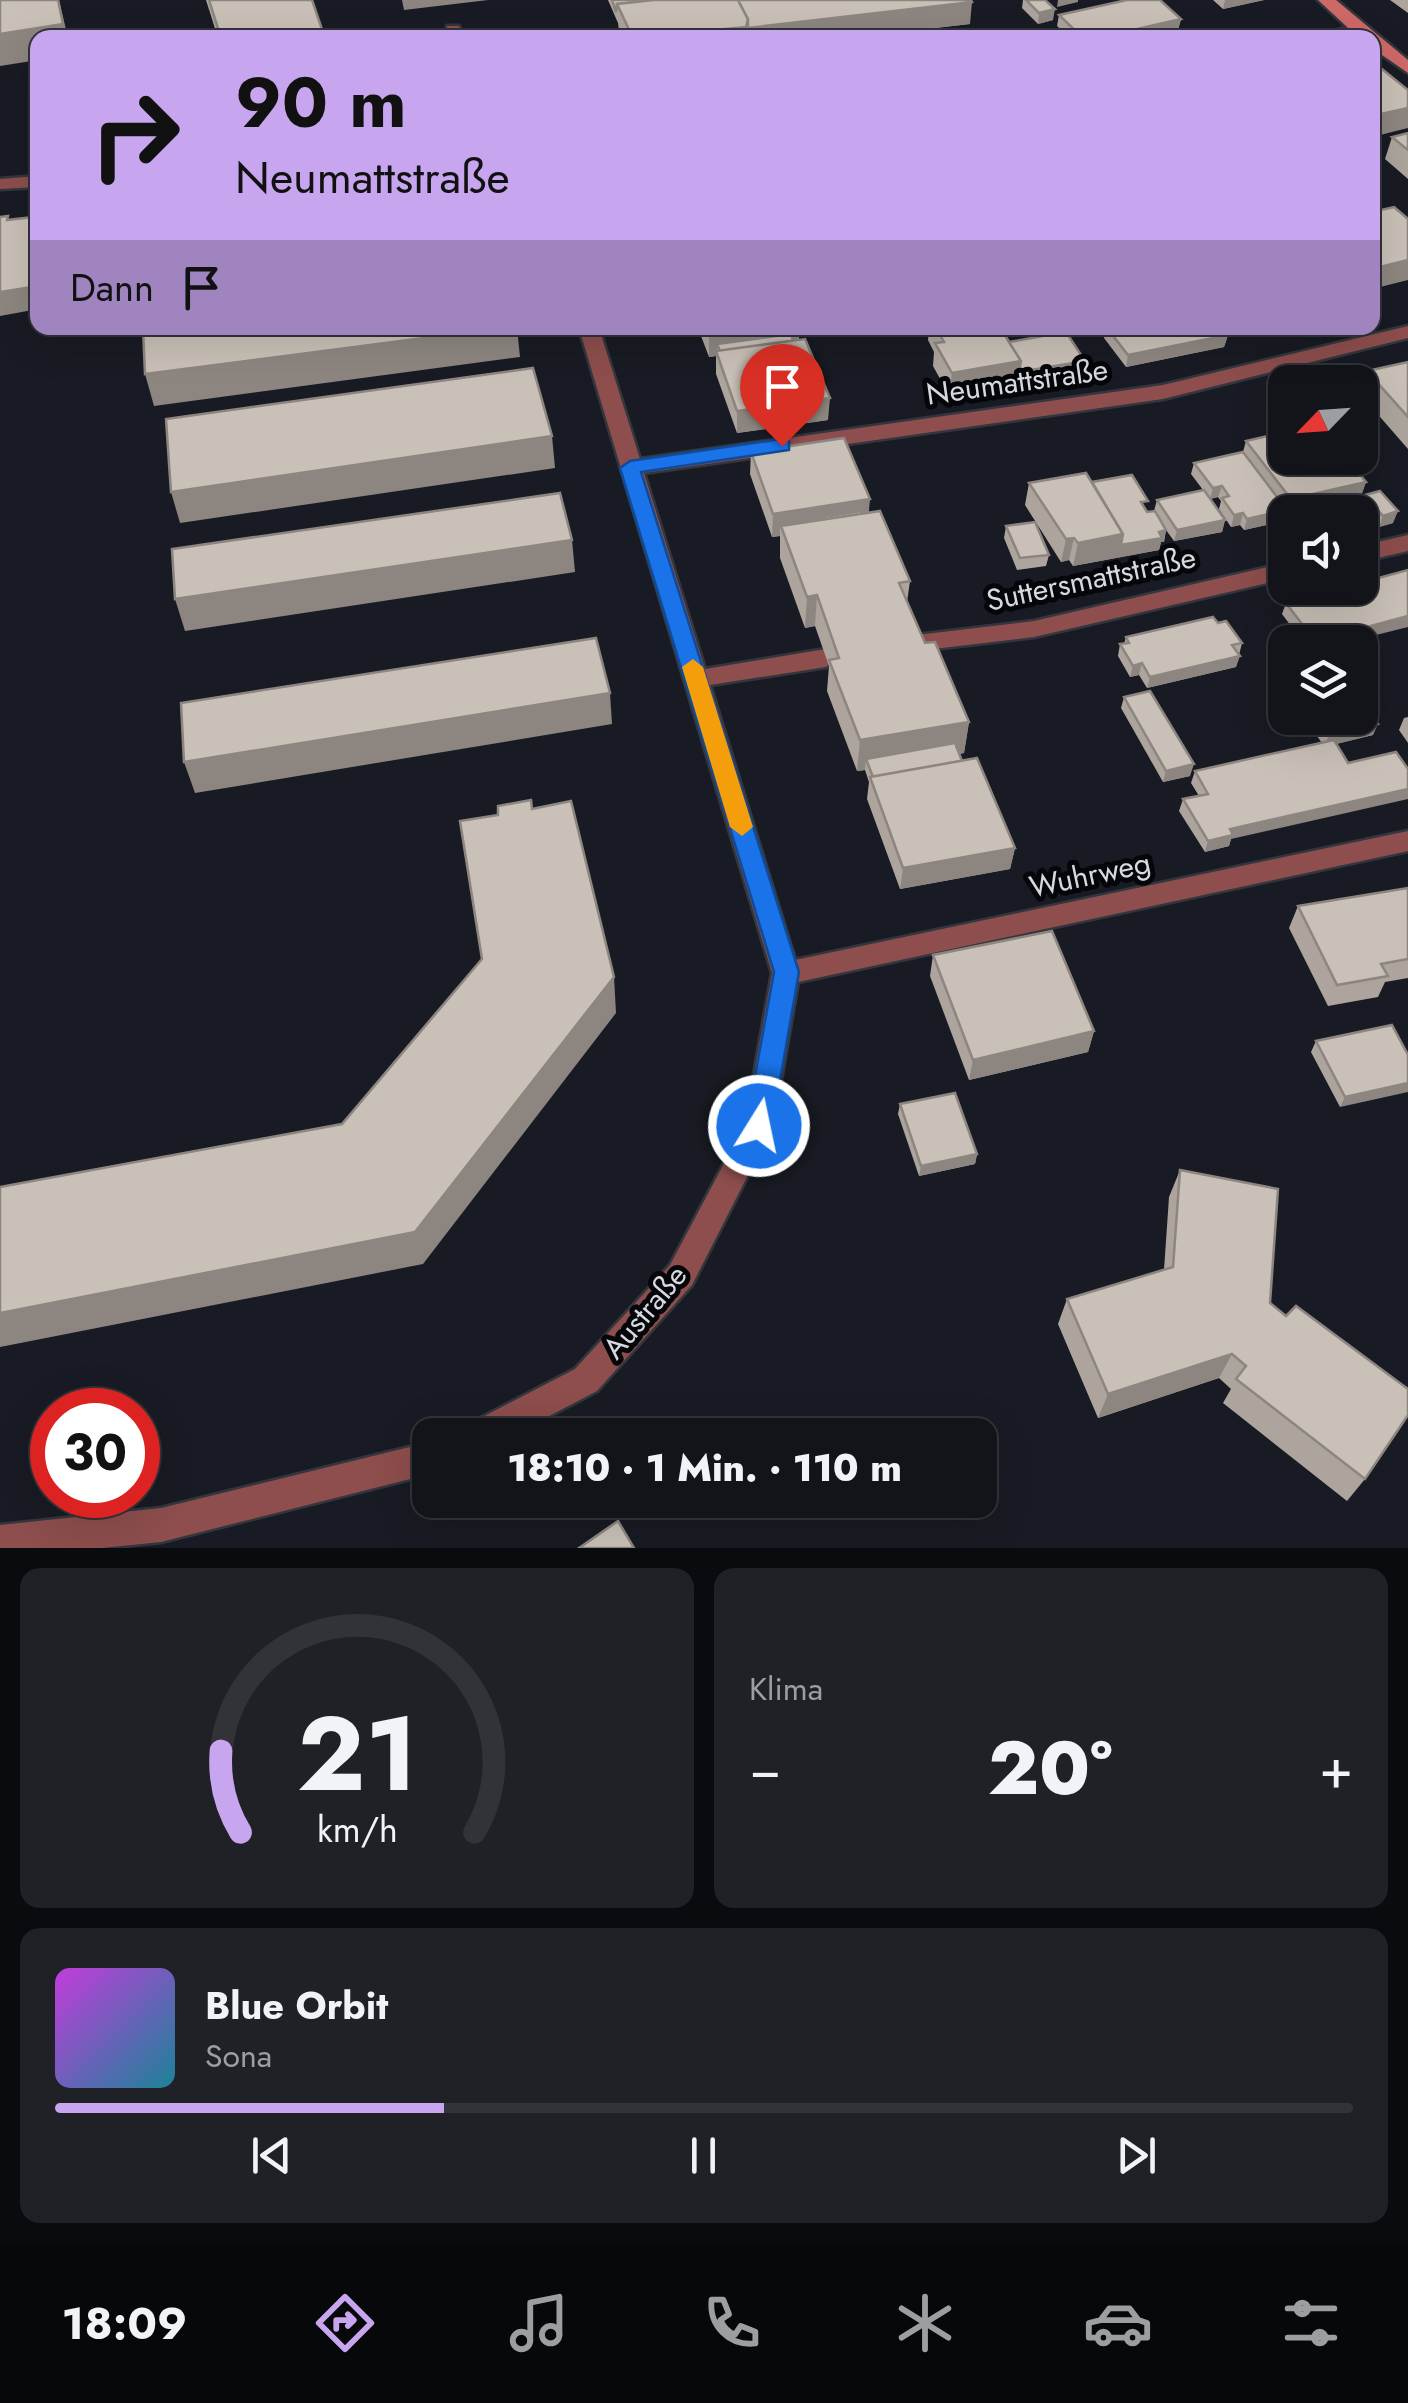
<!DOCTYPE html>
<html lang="de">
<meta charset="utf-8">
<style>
body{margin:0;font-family:Jost,sans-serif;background:#1f2127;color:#f1f3f6;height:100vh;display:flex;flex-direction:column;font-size:38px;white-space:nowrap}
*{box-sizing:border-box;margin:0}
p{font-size:32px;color:#9c9ea2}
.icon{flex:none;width:55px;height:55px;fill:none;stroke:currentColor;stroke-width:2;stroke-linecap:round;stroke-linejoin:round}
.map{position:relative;height:1548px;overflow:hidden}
.drawer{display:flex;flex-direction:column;gap:20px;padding:20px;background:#0a0b0e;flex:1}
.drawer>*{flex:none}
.banner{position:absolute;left:30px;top:30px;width:1350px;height:305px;border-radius:20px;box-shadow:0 10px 40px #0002,0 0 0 2px #313339;background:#c7a6ef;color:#111;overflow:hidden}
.needle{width:65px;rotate:245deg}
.tools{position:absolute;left:1268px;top:365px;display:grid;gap:20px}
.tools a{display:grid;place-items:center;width:110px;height:110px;border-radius:20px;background:#12141a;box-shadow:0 10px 40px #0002,0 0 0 2px #313339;font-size:50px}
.speed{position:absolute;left:30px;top:1388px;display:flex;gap:20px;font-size:50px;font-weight:700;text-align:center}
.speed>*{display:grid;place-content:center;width:130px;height:130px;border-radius:50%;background:#12141a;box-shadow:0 10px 40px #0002,0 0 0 2px #313339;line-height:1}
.speed .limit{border:15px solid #d22;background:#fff;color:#111}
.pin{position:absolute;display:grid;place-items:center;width:85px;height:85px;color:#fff;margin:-102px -42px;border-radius:50% 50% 50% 0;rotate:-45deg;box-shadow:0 0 10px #0007}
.pin .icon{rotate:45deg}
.me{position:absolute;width:110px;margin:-55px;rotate:10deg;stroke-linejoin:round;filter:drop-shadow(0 0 8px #0008)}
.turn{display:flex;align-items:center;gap:35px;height:210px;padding:0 40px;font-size:45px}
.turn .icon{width:130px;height:130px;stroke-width:2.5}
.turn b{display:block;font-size:70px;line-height:85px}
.then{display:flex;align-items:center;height:95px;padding:0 40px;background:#0003;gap:20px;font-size:38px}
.big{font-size:75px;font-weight:800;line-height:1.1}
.drawer .card{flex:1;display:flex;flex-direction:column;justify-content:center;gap:15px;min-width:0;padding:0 35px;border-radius:20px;background:#1f2127}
.drawer .dial{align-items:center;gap:0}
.dial svg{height:260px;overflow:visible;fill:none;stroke:#313339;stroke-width:7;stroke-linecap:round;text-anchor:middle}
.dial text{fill:#f1f3f6;stroke:none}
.song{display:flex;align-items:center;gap:30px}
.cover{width:120px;height:120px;border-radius:15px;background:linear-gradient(135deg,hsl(290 70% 55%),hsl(190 70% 35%))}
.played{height:10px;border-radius:5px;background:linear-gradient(90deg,#c7a6ef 30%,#313339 30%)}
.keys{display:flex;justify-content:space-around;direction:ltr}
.heat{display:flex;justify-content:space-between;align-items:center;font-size:55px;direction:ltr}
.drawer .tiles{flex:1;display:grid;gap:20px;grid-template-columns:1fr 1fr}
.card:last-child{grid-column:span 2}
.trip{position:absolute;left:412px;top:1418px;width:585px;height:100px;border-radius:20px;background:#12141a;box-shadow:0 10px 40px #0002,0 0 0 2px #313339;font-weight:800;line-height:100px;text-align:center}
.tab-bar{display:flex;height:160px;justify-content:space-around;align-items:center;background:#07080a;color:#9c9ea2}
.tab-bar .icon{width:70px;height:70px}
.tab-bar .on{color:#c7a6ef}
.tab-bar b{font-size:45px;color:#f1f3f6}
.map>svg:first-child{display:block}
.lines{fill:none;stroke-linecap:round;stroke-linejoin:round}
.lane-casing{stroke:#33363d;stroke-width:5}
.street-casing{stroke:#33363d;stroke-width:5}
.secondary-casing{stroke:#33363d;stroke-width:5}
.lane{fill:#8d4e4d;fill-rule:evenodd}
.street{fill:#8d4e4d;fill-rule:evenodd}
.secondary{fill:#ce6968;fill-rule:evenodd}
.wall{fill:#ada59d}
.shaded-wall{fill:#8d8680}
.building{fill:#c9c0b7;stroke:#8d8680;stroke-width:2.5}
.route{fill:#1a73e8;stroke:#114b97;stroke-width:2.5}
.slow{fill:#f59e0b}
.labels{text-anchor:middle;stroke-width:10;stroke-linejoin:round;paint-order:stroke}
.street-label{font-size:30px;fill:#d7d9df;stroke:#050609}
</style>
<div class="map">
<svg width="1408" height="1548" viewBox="0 0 1408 1548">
<rect width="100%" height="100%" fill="#181b23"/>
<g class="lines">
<defs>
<path id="lane" d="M 447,26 L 459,26 L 463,38 L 447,38 Z"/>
<g id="street">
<path d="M 1359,24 L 1367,29 L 1365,33 L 1311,38 Z"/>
<path d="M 38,176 L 38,187 L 0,189 L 0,179 Z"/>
<path d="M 1408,326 L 1408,338 L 1163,399 L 644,473 L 705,669 L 826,649 L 838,658 L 826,667 L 710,685 L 795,960 L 1408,831 L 1408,851 L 798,982 L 773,1126 L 692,1285 L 597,1391 L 513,1435 L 464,1435 L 469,1424 L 575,1369 L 670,1265 L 745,1124 L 772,973 L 579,328 L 599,328 L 640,459 L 1163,385 Z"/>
<path d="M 1408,535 L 1408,551 L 1360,562 L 1360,546 Z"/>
<path d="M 1285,563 L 1285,579 L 1034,637 L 908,652 L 896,644 L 908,636 L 1034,621 Z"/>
<path d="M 430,1442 L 430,1474 L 161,1542 L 102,1548 L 0,1548 L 0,1525 L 161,1508 Z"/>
</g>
<path id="secondary" d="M 1318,0 L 1336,0 L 1408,60 L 1408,73 L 1372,48 L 1372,38 L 1359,38 Z"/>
</defs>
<use href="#lane" class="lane-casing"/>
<use href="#street" class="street-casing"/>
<use href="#secondary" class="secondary-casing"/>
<use href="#lane" class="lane"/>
<use href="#street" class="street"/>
<use href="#secondary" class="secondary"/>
</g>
<g class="wall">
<path d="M 206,0 L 312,0 L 325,38 L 218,38 Z"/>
<path d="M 608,0 L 649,0 L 970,24 L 848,38 L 620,38 L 618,23 Z"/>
<path d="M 1023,0 L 1045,0 L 1053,20 L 1038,24 L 1022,8 Z"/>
<path d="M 1213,0 L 1264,0 L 1223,9 Z"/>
<path d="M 1390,0 L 1408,0 L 1408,13 Z"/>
<path d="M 1059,15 L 1181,19 L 1178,30 L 1145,38 L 1070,38 L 1057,26 Z"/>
<path d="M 1408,133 L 1408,179 L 1385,159 L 1392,137 Z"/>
<path d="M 698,328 L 799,328 L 799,340 L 828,420 L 737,433 L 716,374 L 716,356 L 709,357 Z"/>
<path d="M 929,328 L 982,328 L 986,335 L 1009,342 L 1082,373 L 949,395 L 933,366 L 934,352 L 928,340 Z"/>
<path d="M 1106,328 L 1222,328 L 1228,335 L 1224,347 L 1126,367 L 1104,338 Z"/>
<path d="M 1408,362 L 1408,449 L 1360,394 L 1367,371 Z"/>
<path d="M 1246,441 L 1366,482 L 1358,504 L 1322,512 L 1285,512 L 1285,521 L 1244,530 L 1240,525 L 1231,527 L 1219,509 L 1221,501 L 1218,497 L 1210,499 L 1225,520 L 1222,532 L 1174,541 L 1166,530 L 1164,542 L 1161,542 L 1159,550 L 1073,566 L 1069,560 L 1061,562 L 1025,505 L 1029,483 L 1092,482 L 1145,510 L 1147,512 L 1154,511 L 1157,500 L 1203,490 L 1191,474 L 1194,463 L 1243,452 Z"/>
<path d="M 751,452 L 869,512 L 910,581 L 907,602 L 925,643 L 969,722 L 964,753 L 959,754 L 962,761 L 1015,848 L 1010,869 L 900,889 L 867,799 L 869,782 L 865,770 L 857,771 L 827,691 L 829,666 L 815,626 L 805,628 L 780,558 L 780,536 L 772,537 L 750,474 Z"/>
<path d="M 1365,495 L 1393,523 L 1379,527 L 1360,506 Z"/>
<path d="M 1006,526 L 1049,555 L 1046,566 L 1017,570 L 1004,538 Z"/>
<path d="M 1286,603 L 1348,642 L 1303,642 L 1282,614 Z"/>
<path d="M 1218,623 L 1242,643 L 1236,667 L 1147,688 L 1139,675 L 1130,677 L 1118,656 L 1120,644 L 1124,644 L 1126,637 Z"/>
<path d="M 1124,697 L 1190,776 L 1163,782 L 1121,708 Z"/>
<path d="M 1408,717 L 1408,743 L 1399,730 L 1404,718 Z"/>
<path d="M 1304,718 L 1360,718 L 1373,735 L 1336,744 L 1231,839 L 1229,846 L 1205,852 L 1179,811 L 1183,799 L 1199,796 L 1191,783 L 1195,771 L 1322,743 Z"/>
<path d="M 1408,888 L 1408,978 L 1385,982 L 1378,997 L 1328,1006 L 1289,928 L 1298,906 Z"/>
<path d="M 933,955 L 1094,1031 L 1088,1052 L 969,1080 L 930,976 Z"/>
<path d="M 1316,1041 L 1408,1055 L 1340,1107 L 1311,1052 Z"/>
<path d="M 900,1104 L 977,1154 L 975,1164 L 919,1176 L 898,1114 Z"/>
<path d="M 1180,1170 L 1270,1303 L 1365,1479 L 1347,1501 L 1223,1403 L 1231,1389 L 1219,1378 L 1098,1418 L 1058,1324 L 1067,1299 L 1164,1270 L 1169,1197 Z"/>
</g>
<g class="shaded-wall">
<path d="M 58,0 L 59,0 L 68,38 L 38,38 L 38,60 L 0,66 L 0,34 Z"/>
<path d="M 402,0 L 488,0 L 404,10 Z"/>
<path d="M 1058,0 L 1078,0 L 1078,2 L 1057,7 Z"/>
<path d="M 1225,0 L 1264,0 L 1223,9 Z"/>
<path d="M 972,2 L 970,24 L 848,38 L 643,38 L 748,19 Z"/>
<path d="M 1055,9 L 1053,20 L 1038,24 L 1039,13 Z"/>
<path d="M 1181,19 L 1178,30 L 1145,38 L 1098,38 Z"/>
<path d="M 1408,108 L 1408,128 L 1372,137 L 1372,116 Z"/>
<path d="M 34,217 L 38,229 L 38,309 L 0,316 L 0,292 Z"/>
<path d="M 1408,260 L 1408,280 L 1372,289 L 1372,277 L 1376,268 Z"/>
<path d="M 501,328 L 517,328 L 520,357 L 154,406 L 145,374 Z"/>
<path d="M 757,328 L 799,328 L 798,344 L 717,344 L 717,354 L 716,351 L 716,356 L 709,357 L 709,334 Z"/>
<path d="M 1228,335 L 1224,347 L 1126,367 L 1128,355 Z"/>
<path d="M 1021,361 L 1085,361 L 1082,373 L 949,395 L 952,373 Z"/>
<path d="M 830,398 L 828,420 L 737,433 L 737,411 Z"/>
<path d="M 552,436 L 555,468 L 180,523 L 171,492 Z"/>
<path d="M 1366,482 L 1358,504 L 1322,512 L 1285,512 L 1285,521 L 1244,530 L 1247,519 L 1287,510 L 1291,499 Z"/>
<path d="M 1222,486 L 1218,497 L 1210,499 L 1213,488 Z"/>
<path d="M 870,499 L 868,522 L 780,524 L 780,536 L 772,537 L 773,514 Z"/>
<path d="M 1398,511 L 1393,523 L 1379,527 L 1383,516 Z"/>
<path d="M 1243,513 L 1240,525 L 1231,527 L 1234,515 Z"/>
<path d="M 1225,520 L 1222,532 L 1174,541 L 1177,530 Z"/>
<path d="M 1166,530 L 1164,542 L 1161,542 L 1159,550 L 1073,566 L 1078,543 L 1123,534 Z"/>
<path d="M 1074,538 L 1069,560 L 1061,562 L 1066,539 Z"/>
<path d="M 572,540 L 575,572 L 185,631 L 175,599 Z"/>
<path d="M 817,595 L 815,626 L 805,628 L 807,597 Z"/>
<path d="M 1408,616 L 1408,627 L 1348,642 L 1314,642 L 1315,641 Z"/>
<path d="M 1240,656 L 1236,667 L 1147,688 L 1150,677 Z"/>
<path d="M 1142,663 L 1139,675 L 1130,677 L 1133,666 Z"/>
<path d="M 610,693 L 612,724 L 195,793 L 184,762 Z"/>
<path d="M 969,722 L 964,753 L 870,769 L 866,759 L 865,770 L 857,771 L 860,740 Z"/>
<path d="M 1378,724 L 1373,735 L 1324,747 L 1329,735 Z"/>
<path d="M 1194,764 L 1190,776 L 1163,782 L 1166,771 Z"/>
<path d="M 1408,789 L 1408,799 L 1231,839 L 1229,846 L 1205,852 L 1208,841 L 1230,829 Z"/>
<path d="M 1015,848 L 1010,869 L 900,889 L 903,868 Z"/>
<path d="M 614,977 L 616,1013 L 423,1264 L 0,1347 L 0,1313 Z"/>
<path d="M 1094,1031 L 1088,1052 L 969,1080 L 973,1060 Z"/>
<path d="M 1408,1083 L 1408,1092 L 1340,1107 L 1345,1097 Z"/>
<path d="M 977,1154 L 975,1164 L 919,1176 L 921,1166 Z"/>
<path d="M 1232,1354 L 1219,1378 L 1098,1418 L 1108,1394 Z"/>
</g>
<g class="building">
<path d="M 0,0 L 58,0 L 63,24 L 0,34 Z"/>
<path d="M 209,0 L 312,0 L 325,38 L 221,38 Z"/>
<path d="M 612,0 L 649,0 L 649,1 L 617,4 L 616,12 Z"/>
<path d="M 654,0 L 738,0 L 748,19 L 746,27 L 633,38 L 617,4 Z"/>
<path d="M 738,0 L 971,0 L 972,2 L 748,28 L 748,19 Z"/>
<path d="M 1026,0 L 1045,0 L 1055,9 L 1039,13 Z"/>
<path d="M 1127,0 L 1160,0 L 1181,19 L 1098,38 L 1083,38 L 1059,15 Z"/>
<path d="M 1372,61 L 1408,90 L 1408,108 L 1372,116 Z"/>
<path d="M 1408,133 L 1408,150 L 1392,137 Z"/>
<path d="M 1394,207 L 1408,219 L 1408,260 L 1376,268 L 1372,265 L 1372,212 Z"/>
<path d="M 8,216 L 7,220 L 34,217 L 32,287 L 0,292 L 0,217 Z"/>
<path d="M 143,328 L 501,328 L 145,374 Z"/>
<path d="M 706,328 L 757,328 L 709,334 Z"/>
<path d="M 936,328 L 982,328 L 986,335 L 1003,332 L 1021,361 L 952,373 L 935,343 L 944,342 Z"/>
<path d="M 1107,328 L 1222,328 L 1228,335 L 1128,355 Z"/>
<path d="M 1066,332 L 1085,361 L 1019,372 L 1021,361 L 1009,342 Z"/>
<path d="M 791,334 L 793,341 L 720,351 L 717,344 Z"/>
<path d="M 805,339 L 830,398 L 737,411 L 716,351 Z"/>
<path d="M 1408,362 L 1408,417 L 1367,371 Z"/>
<path d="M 533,368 L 552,436 L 171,492 L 166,419 Z"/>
<path d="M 1285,432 L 1285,458 L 1346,458 L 1366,482 L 1291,499 L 1246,441 Z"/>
<path d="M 844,438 L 870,499 L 773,514 L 751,452 Z"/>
<path d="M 1243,452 L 1287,510 L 1247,519 L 1243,513 L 1234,515 L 1222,498 L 1229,496 L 1222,486 L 1213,488 L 1194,463 Z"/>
<path d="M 1086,473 L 1123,534 L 1078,543 L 1074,538 L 1066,539 L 1029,483 Z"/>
<path d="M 1132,475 L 1148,501 L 1141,502 L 1147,512 L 1155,511 L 1166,530 L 1159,532 L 1162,538 L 1121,545 L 1123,534 L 1092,482 Z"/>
<path d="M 1204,490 L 1225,520 L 1177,530 L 1157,500 Z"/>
<path d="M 1380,491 L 1398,511 L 1383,516 L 1365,495 Z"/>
<path d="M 560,493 L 572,540 L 175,599 L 172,549 Z"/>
<path d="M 861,511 L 862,514 L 781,526 L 780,524 Z"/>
<path d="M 880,511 L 910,581 L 899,583 L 925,643 L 935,642 L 969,722 L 860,740 L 829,660 L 839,658 L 817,595 L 807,597 L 781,526 Z"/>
<path d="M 1035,522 L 1049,555 L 1020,558 L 1006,526 Z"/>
<path d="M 1408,570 L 1408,616 L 1315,641 L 1286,603 L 1343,588 L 1360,588 L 1360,583 Z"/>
<path d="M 1213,617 L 1218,623 L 1226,621 L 1242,643 L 1232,645 L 1240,656 L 1150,677 L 1142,663 L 1133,666 L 1120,644 L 1129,643 L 1126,637 Z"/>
<path d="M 596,638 L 610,693 L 184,762 L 181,703 Z"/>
<path d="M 1150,691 L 1194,764 L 1166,771 L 1124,697 Z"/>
<path d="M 1360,696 L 1378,724 L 1329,735 L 1317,718 L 1360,718 Z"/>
<path d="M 1334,740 L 1348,763 L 1396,752 L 1408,769 L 1408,789 L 1230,829 L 1233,835 L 1208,841 L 1183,799 L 1208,794 L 1195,771 Z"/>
<path d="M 955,743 L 962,761 L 873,777 L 866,759 Z"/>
<path d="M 977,758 L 1015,848 L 903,868 L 870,777 Z"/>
<path d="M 531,800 L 532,809 L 571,801 L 614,977 L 415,1232 L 0,1313 L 0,1187 L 342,1124 L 482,959 L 460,821 L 498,815 L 498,806 Z"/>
<path d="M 1408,888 L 1408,959 L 1381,964 L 1388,976 L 1337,985 L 1298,906 Z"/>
<path d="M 1052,931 L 1094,1031 L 973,1060 L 933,955 Z"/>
<path d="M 1392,1025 L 1408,1055 L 1408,1083 L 1345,1097 L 1316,1041 Z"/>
<path d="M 955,1093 L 977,1154 L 921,1166 L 900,1104 Z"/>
<path d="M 1180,1170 L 1278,1189 L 1270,1303 L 1286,1316 L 1296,1306 L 1408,1389 L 1408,1415 L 1365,1479 L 1236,1379 L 1246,1366 L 1232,1354 L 1108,1394 L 1067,1299 L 1173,1267 Z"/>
<path d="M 618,1521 L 634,1548 L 579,1548 Z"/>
</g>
<path class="route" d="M 782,439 L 789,441 L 789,450 L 641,472 L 799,972 L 772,1126 L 768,1135 L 759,1138 L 750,1135 L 746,1126 L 774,972 L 620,468 L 630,461 Z"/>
<path class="slow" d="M 693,659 L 703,667 L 753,827 L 742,836 L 730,827 L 682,667 Z"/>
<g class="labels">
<g class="street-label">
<text transform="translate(1017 382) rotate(-8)" y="10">Neumattstraße</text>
<text transform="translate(1091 579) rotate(-12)" y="10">Suttersmattstraße</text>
<text transform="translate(1090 875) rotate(-12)" y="10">Wuhrweg</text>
<text transform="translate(645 1312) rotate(-50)" y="10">Austraße</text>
</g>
</g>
</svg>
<div class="tools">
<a><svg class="needle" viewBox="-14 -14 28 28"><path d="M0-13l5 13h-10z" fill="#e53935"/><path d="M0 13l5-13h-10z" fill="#9c9ea2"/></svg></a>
<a><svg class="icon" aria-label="sound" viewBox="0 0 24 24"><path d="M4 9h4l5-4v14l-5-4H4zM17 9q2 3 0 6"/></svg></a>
<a><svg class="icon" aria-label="layers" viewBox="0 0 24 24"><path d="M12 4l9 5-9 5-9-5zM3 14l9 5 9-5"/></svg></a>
</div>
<div class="speed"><div class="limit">30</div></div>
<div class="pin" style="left:782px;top:446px;background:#d93025"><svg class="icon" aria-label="arrive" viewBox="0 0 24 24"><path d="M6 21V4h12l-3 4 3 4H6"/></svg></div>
<svg class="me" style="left:759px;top:1126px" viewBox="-20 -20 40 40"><circle r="17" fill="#1a73e8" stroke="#fff" stroke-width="3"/><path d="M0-11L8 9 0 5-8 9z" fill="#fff"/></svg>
<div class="trip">18:10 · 1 Min. · 110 m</div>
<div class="banner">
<div class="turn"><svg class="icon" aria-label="right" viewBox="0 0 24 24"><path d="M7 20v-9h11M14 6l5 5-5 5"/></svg><div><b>90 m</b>Neumattstraße</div></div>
<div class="then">Dann<svg class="icon" aria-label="arrive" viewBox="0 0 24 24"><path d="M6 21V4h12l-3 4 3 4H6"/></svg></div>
</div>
</div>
<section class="drawer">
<div class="tiles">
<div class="card dial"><svg viewBox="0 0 100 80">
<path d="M14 69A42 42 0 1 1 86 69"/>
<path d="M14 69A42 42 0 0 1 8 44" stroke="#c7a6ef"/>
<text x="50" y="56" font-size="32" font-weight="700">21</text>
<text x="50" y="72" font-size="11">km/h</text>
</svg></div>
<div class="card"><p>Klima</p>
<div class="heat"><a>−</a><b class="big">20°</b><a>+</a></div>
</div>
<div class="card">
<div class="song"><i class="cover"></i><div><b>Blue Orbit</b><p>Sona</p></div></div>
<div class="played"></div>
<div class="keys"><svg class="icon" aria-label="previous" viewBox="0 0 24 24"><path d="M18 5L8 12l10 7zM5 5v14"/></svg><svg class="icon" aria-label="pause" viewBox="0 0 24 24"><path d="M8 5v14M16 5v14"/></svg><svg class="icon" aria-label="next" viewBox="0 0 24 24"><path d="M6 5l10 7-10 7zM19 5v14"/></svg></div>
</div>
</div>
</section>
<nav class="tab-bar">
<b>18:09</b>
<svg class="icon on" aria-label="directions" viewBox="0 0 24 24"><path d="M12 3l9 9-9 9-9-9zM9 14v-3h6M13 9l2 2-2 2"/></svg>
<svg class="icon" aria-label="music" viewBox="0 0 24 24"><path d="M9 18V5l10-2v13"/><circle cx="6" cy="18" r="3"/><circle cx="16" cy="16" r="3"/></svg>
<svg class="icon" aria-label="phone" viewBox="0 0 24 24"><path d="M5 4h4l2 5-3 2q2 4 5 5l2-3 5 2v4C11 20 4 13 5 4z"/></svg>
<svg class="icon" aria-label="climate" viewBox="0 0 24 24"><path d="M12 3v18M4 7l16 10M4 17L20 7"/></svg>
<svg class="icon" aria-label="car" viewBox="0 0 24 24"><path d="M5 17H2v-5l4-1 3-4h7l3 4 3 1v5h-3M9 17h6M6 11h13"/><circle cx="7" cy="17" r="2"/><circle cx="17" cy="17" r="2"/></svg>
<svg class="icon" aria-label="filters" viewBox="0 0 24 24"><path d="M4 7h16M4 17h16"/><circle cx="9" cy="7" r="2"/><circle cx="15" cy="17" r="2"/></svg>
</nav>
